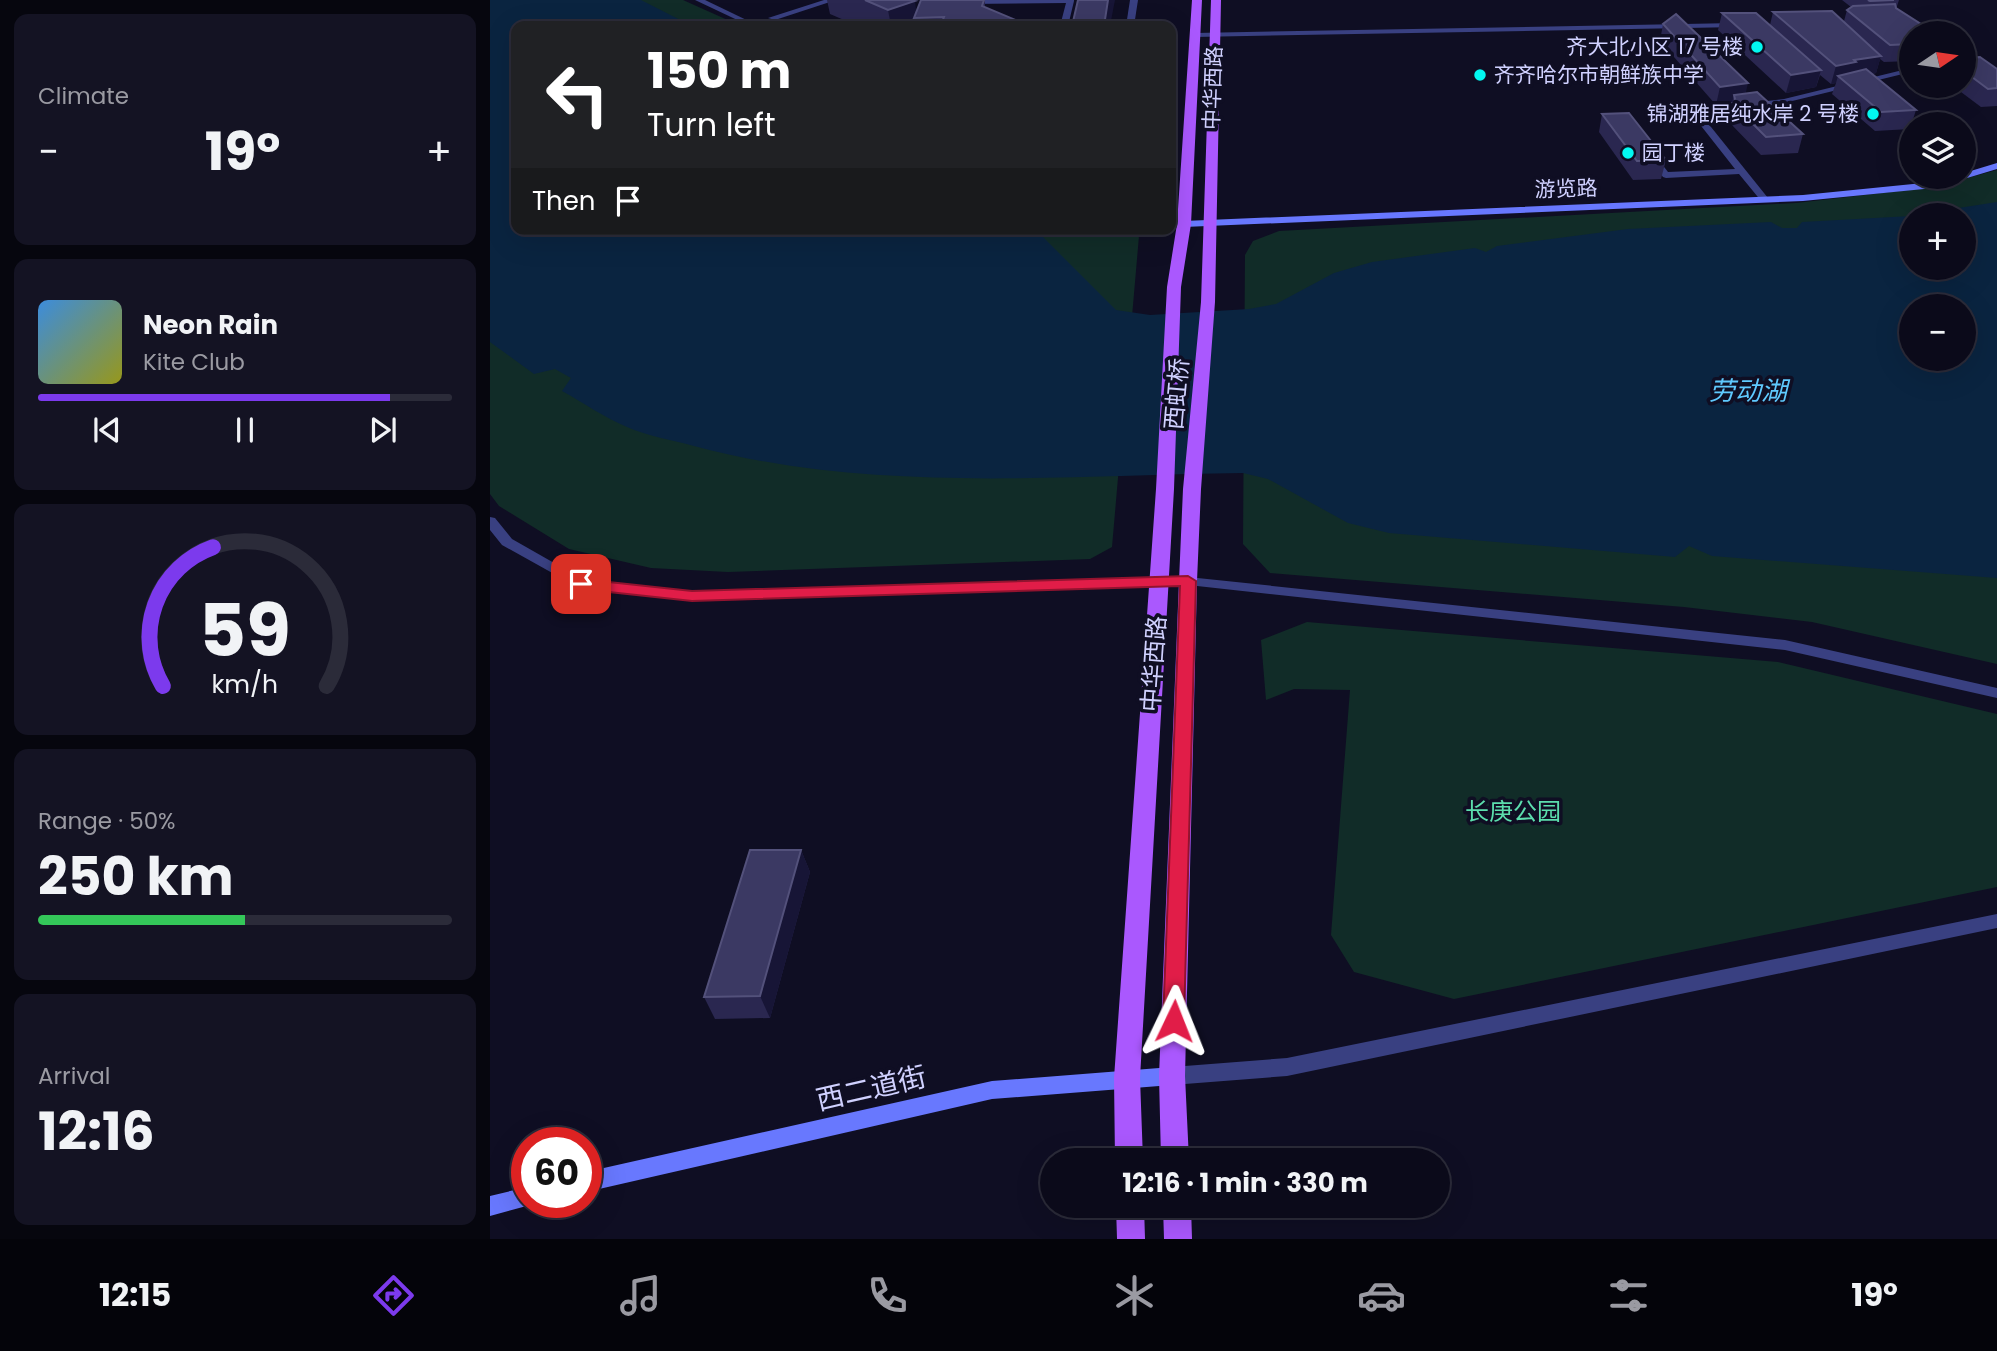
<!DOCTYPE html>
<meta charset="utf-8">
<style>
body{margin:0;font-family:Poppins,"Noto Sans SC",sans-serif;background:#141323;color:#f1f3f6;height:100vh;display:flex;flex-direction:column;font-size:26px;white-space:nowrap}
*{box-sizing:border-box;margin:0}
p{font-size:23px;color:#9a9aa2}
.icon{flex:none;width:38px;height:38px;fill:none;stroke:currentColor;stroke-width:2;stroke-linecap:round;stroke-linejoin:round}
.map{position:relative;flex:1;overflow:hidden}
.panel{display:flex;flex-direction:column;gap:14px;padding:14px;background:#06060e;width:490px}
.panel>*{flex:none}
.top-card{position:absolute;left:21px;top:21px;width:665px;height:214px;border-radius:14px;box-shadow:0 7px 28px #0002,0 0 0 2px #2b2b39;background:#202124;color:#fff;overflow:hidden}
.needle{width:46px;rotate:77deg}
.tools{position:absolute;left:1409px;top:21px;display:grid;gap:14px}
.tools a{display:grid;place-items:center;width:77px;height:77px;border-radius:50%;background:#0b0a1a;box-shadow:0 7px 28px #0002,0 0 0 2px #2b2b39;font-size:35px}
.speed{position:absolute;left:21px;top:1127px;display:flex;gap:14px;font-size:35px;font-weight:700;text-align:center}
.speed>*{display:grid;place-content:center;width:91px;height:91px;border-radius:50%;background:#0b0a1a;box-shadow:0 7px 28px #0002,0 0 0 2px #2b2b39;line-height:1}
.speed .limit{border:10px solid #d22;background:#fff;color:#111}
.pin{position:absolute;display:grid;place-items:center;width:60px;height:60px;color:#fff;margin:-30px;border-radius:14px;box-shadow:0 4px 10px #0006}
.me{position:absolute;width:77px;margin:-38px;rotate:2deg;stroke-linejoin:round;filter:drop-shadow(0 0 5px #0008)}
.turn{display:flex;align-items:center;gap:24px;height:147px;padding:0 21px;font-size:32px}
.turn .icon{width:91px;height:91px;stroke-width:2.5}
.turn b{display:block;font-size:49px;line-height:60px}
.then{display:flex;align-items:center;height:66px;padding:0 21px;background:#0003;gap:14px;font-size:26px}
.big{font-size:52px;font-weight:700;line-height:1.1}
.panel .widget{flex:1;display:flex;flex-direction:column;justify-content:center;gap:10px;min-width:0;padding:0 24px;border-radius:14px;background:#141323}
.panel .dial{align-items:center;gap:0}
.dial svg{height:182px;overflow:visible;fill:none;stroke:#2b2b39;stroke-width:7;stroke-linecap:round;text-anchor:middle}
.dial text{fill:#f1f3f6;stroke:none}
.song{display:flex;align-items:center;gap:21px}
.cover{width:84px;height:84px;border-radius:10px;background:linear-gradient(135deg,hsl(210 70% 55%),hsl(60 70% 35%))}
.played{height:7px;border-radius:4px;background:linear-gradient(90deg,#7c3aed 85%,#2b2b39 85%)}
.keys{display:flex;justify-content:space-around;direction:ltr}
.heat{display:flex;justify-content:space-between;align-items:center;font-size:38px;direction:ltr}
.charge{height:10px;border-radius:5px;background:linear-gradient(90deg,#34c759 50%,#2b2b39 0)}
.trip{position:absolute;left:550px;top:1148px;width:410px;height:70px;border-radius:35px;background:#0b0a1a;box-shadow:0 7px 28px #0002,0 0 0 2px #2b2b39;font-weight:700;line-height:70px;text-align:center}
.tabs{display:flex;height:112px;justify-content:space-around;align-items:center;background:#04040a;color:#9a9aa2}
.tabs .icon{width:49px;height:49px}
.tabs .current{color:#7c3aed}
.tabs b{font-size:32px;color:#f1f3f6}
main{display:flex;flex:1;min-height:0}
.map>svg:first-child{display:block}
.green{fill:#112c28;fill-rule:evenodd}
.water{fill:#0a2440;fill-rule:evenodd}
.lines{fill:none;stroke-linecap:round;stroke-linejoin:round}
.minor{fill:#394081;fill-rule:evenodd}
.tertiary{fill:#394081;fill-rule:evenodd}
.secondary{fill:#6878fe;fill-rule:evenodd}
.primary{fill:#aa58fe;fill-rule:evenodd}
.wall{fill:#2a2750}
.shaded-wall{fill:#171536}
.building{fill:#3b3963;stroke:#53517b;stroke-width:2}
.route{fill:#e11d48;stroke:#92132f;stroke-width:2}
.poi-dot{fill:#02f8f1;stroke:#0f0e23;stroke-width:2.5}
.labels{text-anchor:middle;stroke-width:7;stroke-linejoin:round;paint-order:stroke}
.far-poi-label{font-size:21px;fill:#d0d1ff;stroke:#0f0e23;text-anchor:end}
.far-street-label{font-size:21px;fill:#d0d1ff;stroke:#0f0e23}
.street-label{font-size:24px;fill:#d0d1ff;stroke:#0f0e23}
.park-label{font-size:24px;fill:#5cdead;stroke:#0f0e23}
.water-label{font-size:26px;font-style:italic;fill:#5fc9fe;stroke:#0f0e23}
.near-street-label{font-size:28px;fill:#d0d1ff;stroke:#0f0e23}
</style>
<main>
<section class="panel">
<div class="widget"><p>Climate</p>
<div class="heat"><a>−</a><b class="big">19°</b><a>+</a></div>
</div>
<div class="widget">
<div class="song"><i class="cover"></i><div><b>Neon Rain</b><p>Kite Club</p></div></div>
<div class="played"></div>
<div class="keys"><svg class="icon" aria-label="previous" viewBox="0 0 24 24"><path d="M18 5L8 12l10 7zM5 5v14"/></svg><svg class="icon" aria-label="pause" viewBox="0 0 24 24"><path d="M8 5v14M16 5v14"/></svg><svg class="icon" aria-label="next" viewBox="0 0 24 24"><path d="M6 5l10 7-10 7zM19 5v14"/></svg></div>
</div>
<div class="widget dial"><svg viewBox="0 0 100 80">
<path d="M14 69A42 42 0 1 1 86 69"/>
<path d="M14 69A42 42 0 0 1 36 8" stroke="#7c3aed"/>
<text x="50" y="56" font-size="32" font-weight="700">59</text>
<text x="50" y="72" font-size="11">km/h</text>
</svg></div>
<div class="widget"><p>Range · 50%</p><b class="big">250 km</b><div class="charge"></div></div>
<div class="widget"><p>Arrival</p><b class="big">12:16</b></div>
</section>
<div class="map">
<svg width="1507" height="1239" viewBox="0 0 1507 1239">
<rect width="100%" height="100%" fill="#0f0e23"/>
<g class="green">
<path d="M 0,0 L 193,0 L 251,26 L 26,26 L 26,229 L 641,229 L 649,236 L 622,547 L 600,559 L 238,572 L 161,568 L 79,549 L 9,506 L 0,494 Z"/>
<path d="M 1507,170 L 1507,664 L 1322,622 L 1194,607 L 780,573 L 753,544 L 755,255 L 763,241 L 789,231 L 1306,203 L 1444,187 ZM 1421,215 L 1474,215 L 1474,268 L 1421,268 ZM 1421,306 L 1474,306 L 1474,359 L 1421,359 Z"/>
<path d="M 817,622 L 1288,662 L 1507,714 L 1507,887 L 964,999 L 864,972 L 841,935 L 860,690 L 804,689 L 776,700 L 771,640 Z"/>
</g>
<path class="water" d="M 0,0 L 151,0 L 202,26 L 26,26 L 26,229 L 545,229 L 626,310 L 660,315 L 759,309 L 786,304 L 844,273 L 882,262 L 985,248 L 996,252 L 1007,246 L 1138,229 L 1281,222 L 1292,228 L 1307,228 L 1312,222 L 1421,216 L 1421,268 L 1474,268 L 1474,215 L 1424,215 L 1507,202 L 1507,578 L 1222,556 L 1199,546 L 1185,557 L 899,533 L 858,523 L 778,479 L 753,473 C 570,475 383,494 204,446 C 182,440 158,436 137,427 C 115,418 94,403 72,391 L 81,378 L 65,369 L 44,374 L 0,342 ZM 1421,306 L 1474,306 L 1474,359 L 1421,359 Z"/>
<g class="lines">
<g class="minor">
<path d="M 334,0 L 346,0 L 285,20 L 278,18 Z"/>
<path d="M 476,0 L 584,0 L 584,1 L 578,26 L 570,26 L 576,3 L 477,4 L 473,2 Z"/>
<path d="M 640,0 L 648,0 L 644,26 L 636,26 Z"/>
<path d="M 1246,23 L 1249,23 L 1249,27 L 705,37 L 701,35 L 705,33 Z"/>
<path d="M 1421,68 L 1421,72 L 1294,103 L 1236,111 L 1238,116 L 1223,117 L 1217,122 L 1278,198 L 1278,202 L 1272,202 L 1249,174 L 1176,178 L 1173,177 L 1157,156 L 1164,154 L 1178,172 L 1245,169 L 1208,122 L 1218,113 L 1228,112 L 1227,107 L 1294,99 Z"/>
</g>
<g class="tertiary">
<path d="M 205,0 L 215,0 L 269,26 L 260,26 Z"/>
<path d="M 0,517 L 5,518 L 22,539 L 94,580 L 202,591 L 698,577 L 1295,640 L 1507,688 L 1507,698 L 1295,650 L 698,585 L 202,601 L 91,589 L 12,545 L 0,530 Z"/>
<path d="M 1507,914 L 1507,928 L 797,1076 L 682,1085 L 675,1082 L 672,1076 L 675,1070 L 682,1067 L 797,1058 Z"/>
</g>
<g class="secondary">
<path d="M 1507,163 L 1507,169 L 1444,188 L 1313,201 L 694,227 L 689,224 L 694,221 L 1313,195 L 1443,182 L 1462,177 L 1474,177 L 1474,173 Z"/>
<path d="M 682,1067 L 689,1070 L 692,1076 L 689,1082 L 682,1085 L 502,1099 L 96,1192 L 96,1172 L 502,1081 Z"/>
<path d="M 37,1187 L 37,1202 L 45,1202 L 44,1204 L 0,1216 L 0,1196 Z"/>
</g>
<g class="primary">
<path d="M 702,0 L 712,0 L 701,224 L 691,287 L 684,489 L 650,1078 L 653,1160 L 625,1160 L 624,1078 L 666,489 L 677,287 L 687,224 Z"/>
<path d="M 721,0 L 731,0 L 725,302 L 711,489 L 707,581 L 695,1076 L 699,1160 L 671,1160 L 669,1076 L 689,581 L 693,489 L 711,302 Z"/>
<path d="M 626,1206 L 654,1206 L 655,1239 L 627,1239 Z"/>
<path d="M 673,1206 L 701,1206 L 702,1239 L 674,1239 Z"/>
</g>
</g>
<g class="wall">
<path d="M 337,0 L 421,0 L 426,12 L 495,0 L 495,7 L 540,26 L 368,26 L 340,14 Z"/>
<path d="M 1352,0 L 1409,0 L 1406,9 L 1421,33 L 1421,61 L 1394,62 L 1390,59 L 1386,73 L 1382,74 L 1426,110 L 1420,129 L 1385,131 L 1342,94 L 1346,83 L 1341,84 L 1330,75 L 1326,87 L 1296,93 L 1228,30 L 1232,13 L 1280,25 L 1283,12 L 1354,21 L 1357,10 L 1361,7 Z"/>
<path d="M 1173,24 L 1256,93 L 1313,134 L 1308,153 L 1271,155 L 1238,121 L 1242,103 L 1226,105 L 1170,41 Z"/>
<path d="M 1474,58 L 1507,69 L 1507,106 L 1491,107 L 1463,86 L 1474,86 Z"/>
<path d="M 1112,114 L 1176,160 L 1171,179 L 1143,180 L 1109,132 Z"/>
<path d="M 311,850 L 320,872 L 280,1018 L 225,1019 L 214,997 Z"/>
</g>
<g class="shaded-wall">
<path d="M 618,0 L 625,0 L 620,26 L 614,26 Z"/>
<path d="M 425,1 L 427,18 L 424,18 L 426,26 L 401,26 L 398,10 Z"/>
<path d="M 1391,56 L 1386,73 L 1361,77 L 1348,76 L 1346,83 L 1341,84 L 1346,66 L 1364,60 Z"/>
<path d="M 1331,70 L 1326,87 L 1296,93 L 1301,75 Z"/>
<path d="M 1258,83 L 1254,101 L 1244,95 L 1242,103 L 1226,105 L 1230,87 Z"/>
<path d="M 311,850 L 320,872 L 280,1018 L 270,996 Z"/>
</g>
<g class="building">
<path d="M 375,0 L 421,0 L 425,1 L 398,10 Z"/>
<path d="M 431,0 L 494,0 L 492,6 L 540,26 L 482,26 L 478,25 L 451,25 L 454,17 L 424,18 Z"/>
<path d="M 588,0 L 618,0 L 614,26 L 582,26 Z"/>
<path d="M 1378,0 L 1404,0 L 1380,1 Z"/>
<path d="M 1405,4 L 1406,8 L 1445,33 L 1421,33 L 1421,44 L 1400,45 L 1357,10 L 1363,6 Z"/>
<path d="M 1342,11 L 1391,56 L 1364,60 L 1366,62 L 1346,66 L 1283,12 Z"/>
<path d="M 1232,13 L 1266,13 L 1331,70 L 1301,75 Z"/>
<path d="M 1186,14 L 1258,83 L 1230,87 L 1173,24 Z"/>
<path d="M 618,20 L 647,20 L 646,26 L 616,26 Z"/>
<path d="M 1490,57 L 1507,69 L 1507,88 L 1498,89 L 1474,71 L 1474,58 Z"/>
<path d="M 1376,69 L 1426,110 L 1391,112 L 1348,76 Z"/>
<path d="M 1267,92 L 1313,134 L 1276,137 L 1242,103 L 1246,103 L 1244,95 Z"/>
<path d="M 1139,113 L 1176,160 L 1147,161 L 1112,114 Z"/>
<path d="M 260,850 L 311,850 L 270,996 L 214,997 Z"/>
</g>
<path class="route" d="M 698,576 L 706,581 L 694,1021 L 691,1028 L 684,1031 L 676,1028 L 673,1021 L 690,586 L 202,601 L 91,589 L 83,584 L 91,579 L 202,591 Z"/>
<g class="poi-dot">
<circle cx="1267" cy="47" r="7"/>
<circle cx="990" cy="75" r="7"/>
<circle cx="1383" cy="114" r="7"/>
<circle cx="1138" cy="153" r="7"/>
</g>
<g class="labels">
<g class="far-poi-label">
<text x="1253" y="54">齐大北小区 17 号楼</text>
<text x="1004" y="82" text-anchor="start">齐齐哈尔市朝鲜族中学</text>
<text x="1369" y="121">锦湖雅居纯水岸 2 号楼</text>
<text x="1152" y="160" text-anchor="start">园丁楼</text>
</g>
<g class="far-street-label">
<text transform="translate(723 88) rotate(-88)" y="7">中华西路</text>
<text transform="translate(1076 189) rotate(-2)" y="7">游览路</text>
</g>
<g class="street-label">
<text transform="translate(687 394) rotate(-85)" y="8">西虹桥</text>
<text transform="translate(664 664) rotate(-86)" y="8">中华西路</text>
</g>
<g class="park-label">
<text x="1023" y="820">长庚公园</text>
</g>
<g class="water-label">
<text x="1258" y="400">劳动湖</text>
</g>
<g class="near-street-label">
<text transform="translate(381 1088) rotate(-13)" y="10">西二道街</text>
</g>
</g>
</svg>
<div class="tools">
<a><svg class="needle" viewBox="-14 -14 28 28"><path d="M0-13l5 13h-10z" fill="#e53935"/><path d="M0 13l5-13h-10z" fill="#9a9aa2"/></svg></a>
<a><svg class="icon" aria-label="layers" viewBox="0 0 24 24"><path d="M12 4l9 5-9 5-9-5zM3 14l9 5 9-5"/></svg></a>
<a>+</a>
<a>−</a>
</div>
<div class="speed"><div class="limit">60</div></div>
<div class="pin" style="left:91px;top:584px;background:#d93025"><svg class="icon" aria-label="arrive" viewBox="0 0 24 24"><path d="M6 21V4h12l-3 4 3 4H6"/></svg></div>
<svg class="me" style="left:684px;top:1021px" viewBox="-20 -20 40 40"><path d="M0-17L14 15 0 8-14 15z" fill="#e11d48" stroke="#fff" stroke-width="4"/></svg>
<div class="trip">12:16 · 1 min · 330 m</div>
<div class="top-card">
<div class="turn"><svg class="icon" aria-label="left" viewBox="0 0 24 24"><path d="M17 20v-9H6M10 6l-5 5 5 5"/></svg><div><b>150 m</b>Turn left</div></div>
<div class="then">Then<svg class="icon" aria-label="arrive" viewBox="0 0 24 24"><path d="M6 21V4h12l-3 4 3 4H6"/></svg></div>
</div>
</div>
</main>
<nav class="tabs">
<b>12:15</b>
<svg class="icon current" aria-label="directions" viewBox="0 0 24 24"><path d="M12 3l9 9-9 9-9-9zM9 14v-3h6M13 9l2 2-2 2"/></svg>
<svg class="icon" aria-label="music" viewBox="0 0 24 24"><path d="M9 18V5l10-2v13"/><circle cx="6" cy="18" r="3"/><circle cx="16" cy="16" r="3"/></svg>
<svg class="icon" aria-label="phone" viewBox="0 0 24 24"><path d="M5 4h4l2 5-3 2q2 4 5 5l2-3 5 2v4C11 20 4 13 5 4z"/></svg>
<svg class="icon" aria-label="climate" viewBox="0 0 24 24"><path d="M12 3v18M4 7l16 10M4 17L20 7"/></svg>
<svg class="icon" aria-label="car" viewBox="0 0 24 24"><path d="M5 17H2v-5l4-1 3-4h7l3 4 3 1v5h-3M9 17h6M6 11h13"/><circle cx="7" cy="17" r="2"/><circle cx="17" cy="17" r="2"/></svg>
<svg class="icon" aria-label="filters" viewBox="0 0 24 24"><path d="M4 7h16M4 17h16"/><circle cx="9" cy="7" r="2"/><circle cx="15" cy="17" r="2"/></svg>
<b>19°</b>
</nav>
